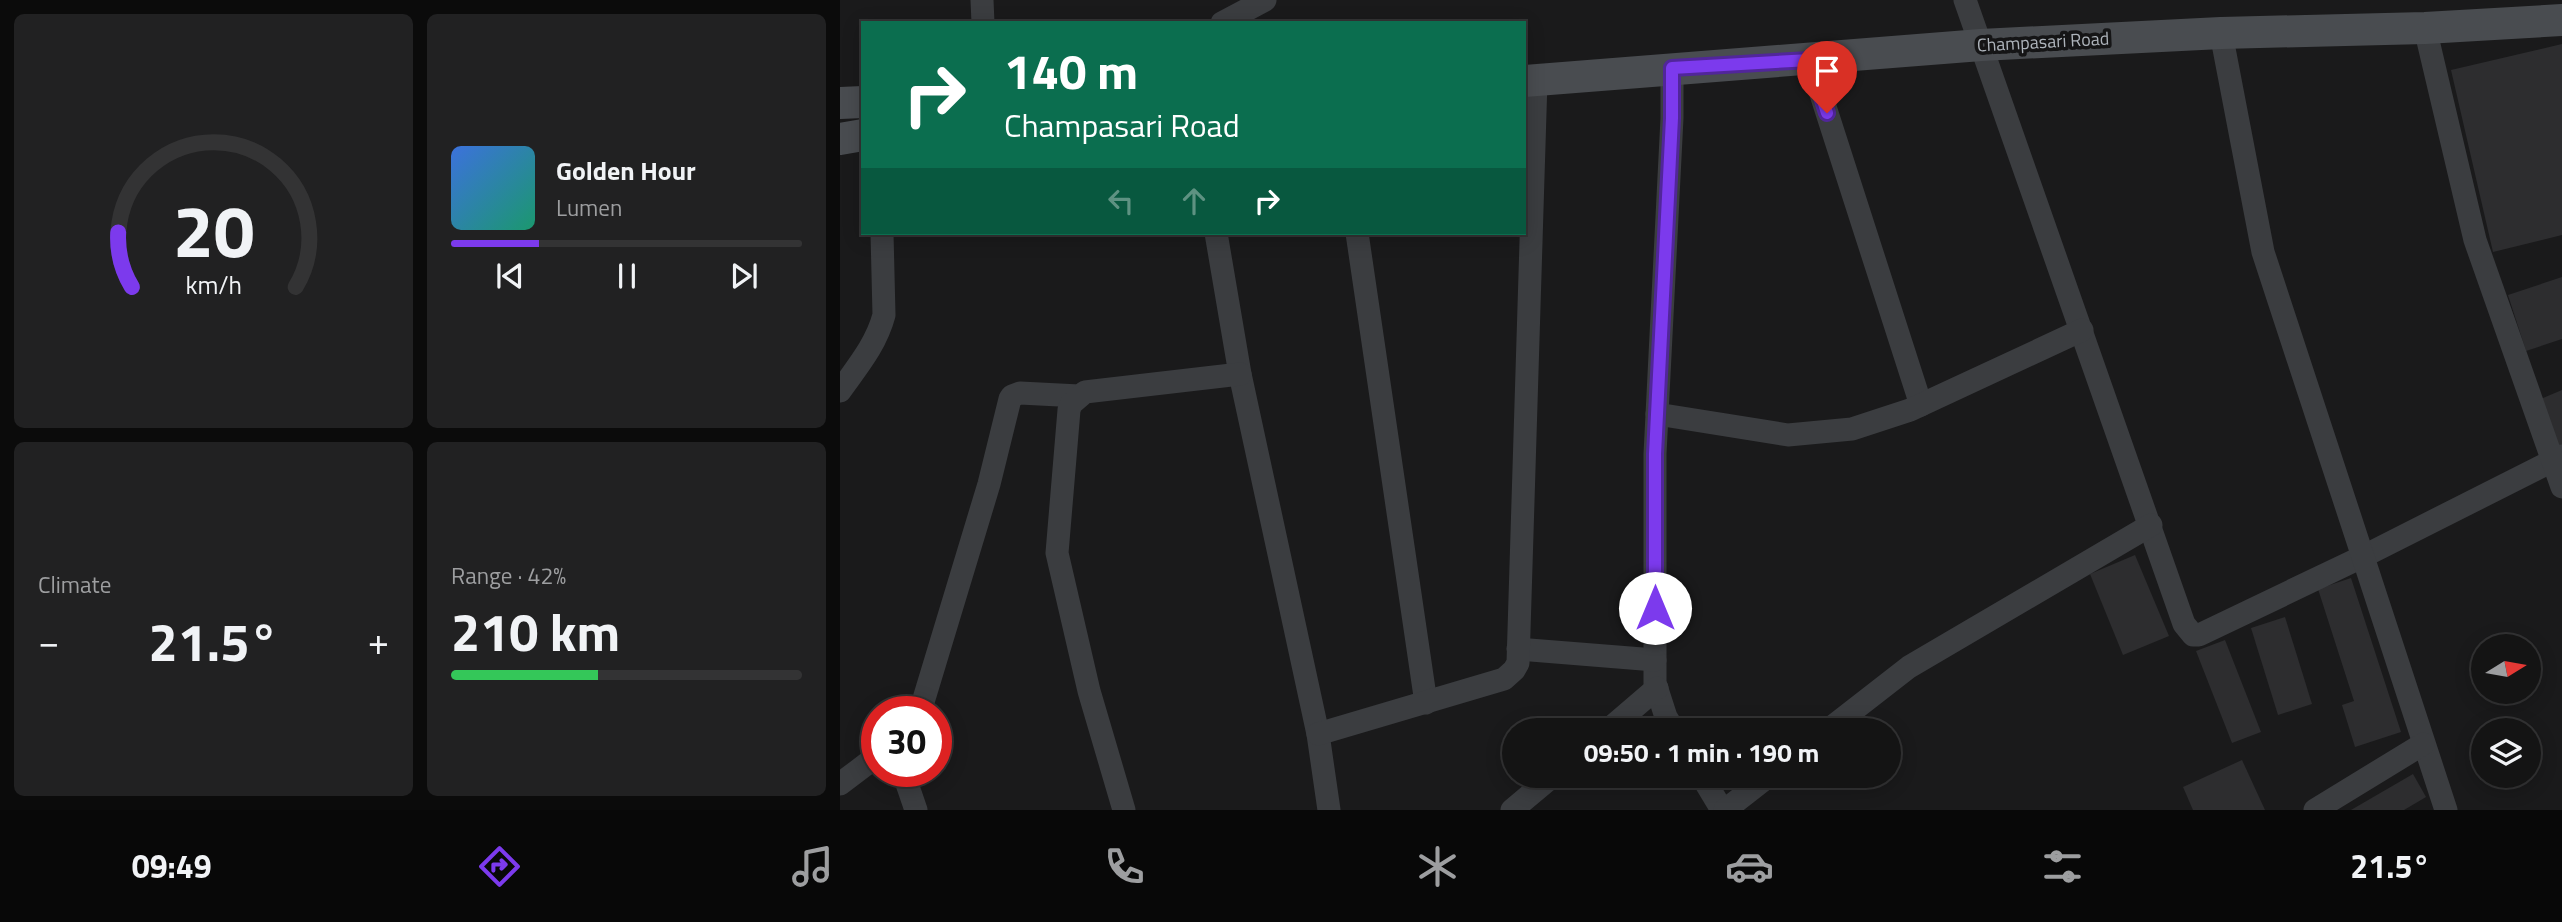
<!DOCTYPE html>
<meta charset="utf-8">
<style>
body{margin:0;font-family:"Titillium Web",sans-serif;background:#212122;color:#f1f3f6;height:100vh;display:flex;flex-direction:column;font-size:26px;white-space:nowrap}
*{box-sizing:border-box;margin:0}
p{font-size:23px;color:#9d9ea0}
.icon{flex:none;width:38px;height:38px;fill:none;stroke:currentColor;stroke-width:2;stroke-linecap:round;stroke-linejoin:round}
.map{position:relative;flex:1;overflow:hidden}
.sheet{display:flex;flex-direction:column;gap:14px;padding:14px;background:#0b0b0b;width:840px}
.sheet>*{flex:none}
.top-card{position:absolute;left:21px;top:21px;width:665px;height:214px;border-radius:0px;box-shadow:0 4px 18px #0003,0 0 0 2px #333334;background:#0b6e4f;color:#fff;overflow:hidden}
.needle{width:46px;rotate:79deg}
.controls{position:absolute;left:1631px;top:634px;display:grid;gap:14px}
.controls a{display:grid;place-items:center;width:70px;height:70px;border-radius:50%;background:#141414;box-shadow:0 4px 18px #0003,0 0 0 2px #333334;font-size:35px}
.speed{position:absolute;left:21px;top:696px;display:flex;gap:14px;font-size:35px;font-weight:700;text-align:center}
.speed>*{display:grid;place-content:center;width:91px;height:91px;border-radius:50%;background:#141414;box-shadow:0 4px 18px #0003,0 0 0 2px #333334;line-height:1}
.speed .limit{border:10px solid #d22;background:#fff;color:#111}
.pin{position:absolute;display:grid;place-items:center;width:60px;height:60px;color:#fff;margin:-72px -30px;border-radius:50% 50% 50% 0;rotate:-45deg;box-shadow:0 0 7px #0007}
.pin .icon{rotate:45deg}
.me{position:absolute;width:77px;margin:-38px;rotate:0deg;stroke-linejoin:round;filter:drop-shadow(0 0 5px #0008)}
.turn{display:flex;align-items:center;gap:24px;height:147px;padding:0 28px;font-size:32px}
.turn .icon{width:91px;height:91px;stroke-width:2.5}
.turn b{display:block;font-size:49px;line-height:60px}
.lanes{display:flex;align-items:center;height:66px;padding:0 28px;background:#0003;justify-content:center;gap:35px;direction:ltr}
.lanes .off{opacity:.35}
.big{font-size:52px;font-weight:700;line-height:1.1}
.sheet .widget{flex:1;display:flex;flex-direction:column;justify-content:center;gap:10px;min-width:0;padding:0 24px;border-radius:10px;background:#212122}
.sheet .dial{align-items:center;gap:0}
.dial svg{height:182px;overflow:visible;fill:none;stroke:#333334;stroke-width:7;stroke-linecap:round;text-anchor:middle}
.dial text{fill:#f1f3f6;stroke:none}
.song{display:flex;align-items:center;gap:21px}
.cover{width:84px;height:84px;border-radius:10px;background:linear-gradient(135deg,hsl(220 70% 55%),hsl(160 70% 35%))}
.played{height:7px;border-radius:4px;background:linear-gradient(90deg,#7c3aed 25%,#333334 25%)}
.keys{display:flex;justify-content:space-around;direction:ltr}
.heat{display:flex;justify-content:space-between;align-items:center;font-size:38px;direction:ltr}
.charge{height:10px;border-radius:5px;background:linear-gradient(90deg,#34c759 42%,#333334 0)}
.sheet .tiles{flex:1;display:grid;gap:14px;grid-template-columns:repeat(2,1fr)}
.trip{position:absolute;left:662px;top:718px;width:399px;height:70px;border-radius:35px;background:#141414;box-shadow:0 4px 18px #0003,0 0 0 2px #333334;font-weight:700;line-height:70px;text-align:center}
.dock{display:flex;height:112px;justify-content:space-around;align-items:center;background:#080808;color:#9d9ea0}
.dock .icon{width:49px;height:49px}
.dock .on{color:#7c3aed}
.dock b{font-size:32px;color:#f1f3f6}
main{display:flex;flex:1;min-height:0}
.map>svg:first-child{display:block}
.building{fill:#2d2d2f}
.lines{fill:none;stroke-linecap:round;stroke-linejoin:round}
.street{stroke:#3b3d40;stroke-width:23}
.secondary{stroke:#494c50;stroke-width:32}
.route-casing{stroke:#51269a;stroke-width:18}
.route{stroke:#7c3aed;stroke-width:12}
.labels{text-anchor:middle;stroke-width:7;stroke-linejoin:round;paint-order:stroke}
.street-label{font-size:18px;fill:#adb3ba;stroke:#151516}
</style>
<main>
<section class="sheet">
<div class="tiles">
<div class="widget dial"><svg viewBox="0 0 100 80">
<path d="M14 69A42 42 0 1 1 86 69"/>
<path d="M14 69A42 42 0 0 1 8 45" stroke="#7c3aed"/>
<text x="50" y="56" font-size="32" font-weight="700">20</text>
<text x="50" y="72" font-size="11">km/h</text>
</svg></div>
<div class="widget">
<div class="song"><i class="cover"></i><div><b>Golden Hour</b><p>Lumen</p></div></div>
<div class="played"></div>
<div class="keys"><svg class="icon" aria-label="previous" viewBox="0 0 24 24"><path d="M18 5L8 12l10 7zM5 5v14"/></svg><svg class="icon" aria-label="pause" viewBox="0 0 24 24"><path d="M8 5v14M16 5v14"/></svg><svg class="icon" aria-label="next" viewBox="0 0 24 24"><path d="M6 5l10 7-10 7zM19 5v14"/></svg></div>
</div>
<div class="widget"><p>Climate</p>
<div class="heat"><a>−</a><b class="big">21.5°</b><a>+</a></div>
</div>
<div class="widget"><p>Range · 42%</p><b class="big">210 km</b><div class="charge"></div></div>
</div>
</section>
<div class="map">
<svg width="1722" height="810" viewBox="0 0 1722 810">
<rect width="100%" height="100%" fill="#1a1a1b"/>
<g class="building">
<path d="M 1722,44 L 1722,235 L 1653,252 L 1611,70 Z"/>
<path d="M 1722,277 L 1722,339 L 1686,351 L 1668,295 Z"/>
<path d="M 1722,390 L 1722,451 L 1718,452 L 1698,400 Z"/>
<path d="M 1295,555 L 1329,636 L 1283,655 L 1250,574 Z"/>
<path d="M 1511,578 L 1561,732 L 1515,747 L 1502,705 L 1514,701 L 1478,589 Z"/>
<path d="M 1445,617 L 1472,704 L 1438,715 L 1411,628 Z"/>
<path d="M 1385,640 L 1421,732 L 1392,743 L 1356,651 Z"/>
<path d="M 1402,760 L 1425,810 L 1353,810 L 1343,787 Z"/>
<path d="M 1573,774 L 1586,797 L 1564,810 L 1511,810 Z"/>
</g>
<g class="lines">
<g class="street">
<path d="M 142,0 L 143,23"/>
<path d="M 1125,0 L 1344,624 L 1353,635 L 1359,635 L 1524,556 L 1722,456"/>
<path d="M 382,23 L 425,0"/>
<path d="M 1585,28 L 1635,240 L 1722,487"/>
<path d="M 1381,33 L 1423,252 L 1606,810"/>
<path d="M 970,60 L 1081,405"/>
<path d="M 832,68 L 832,118 L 815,454 L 815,683 L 826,717 L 834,730"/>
<path d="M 376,233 L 400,374 L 478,734 L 489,810"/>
<path d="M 517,233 L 586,703"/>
<path d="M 0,391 C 17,367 36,345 44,315 L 42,233"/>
<path d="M 817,414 L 948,435 L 1012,429 L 1070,410 L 1242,330"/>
<path d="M 678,649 L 815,660"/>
<path d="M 80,712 L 149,484 L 170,399 L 172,396 L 180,393 L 239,396"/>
<path d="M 768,730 L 817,688"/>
<path d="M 988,730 L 1069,667 L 1311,525"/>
<path d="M 478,734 L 664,679 L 674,670 L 678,663 L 696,80"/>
<path d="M 63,772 L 76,810"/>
<path d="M 861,775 L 882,810"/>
<path d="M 0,784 L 37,756"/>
<path d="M 284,810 L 249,691 L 217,553 L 229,410 L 231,404 L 245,392 L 400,374"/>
<path d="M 672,810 L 714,775"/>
<path d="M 885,810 L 930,775"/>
<path d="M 1475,810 L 1583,744"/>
</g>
<g class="secondary">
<path d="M 684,81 L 1141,45 L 1381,33 L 1585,28 L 1722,20"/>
<path d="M 0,103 L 23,102"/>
<path d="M 0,139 L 23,135"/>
</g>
</g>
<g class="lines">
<defs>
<path id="route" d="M 815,608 L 815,454 L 832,118 L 832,68 L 970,60 L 987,113"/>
</defs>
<use href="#route" class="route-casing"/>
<use href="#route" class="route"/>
</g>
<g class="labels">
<g class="street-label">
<text transform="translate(1203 42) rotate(-3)" y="6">Champasari Road</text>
</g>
</g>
</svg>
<div class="controls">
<a><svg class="needle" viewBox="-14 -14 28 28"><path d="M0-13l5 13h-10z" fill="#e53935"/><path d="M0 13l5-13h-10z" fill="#9d9ea0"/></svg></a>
<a><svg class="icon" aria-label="layers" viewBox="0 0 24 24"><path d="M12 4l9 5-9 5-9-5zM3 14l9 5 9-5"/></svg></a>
</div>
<div class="speed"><div class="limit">30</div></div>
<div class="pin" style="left:987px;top:113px;background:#d93025"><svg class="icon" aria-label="arrive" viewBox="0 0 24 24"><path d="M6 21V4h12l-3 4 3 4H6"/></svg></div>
<svg class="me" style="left:815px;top:608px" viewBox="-20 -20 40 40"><circle r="19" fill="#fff"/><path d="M0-13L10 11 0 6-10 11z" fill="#7c3aed"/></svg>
<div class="trip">09:50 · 1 min · 190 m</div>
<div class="top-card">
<div class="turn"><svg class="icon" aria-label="right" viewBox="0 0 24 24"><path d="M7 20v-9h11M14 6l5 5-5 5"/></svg><div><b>140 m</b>Champasari Road</div></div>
<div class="lanes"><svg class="icon off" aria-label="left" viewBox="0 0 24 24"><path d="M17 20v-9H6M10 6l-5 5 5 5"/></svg><svg class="icon off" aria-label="ahead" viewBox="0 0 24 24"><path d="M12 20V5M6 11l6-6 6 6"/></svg><svg class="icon" aria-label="right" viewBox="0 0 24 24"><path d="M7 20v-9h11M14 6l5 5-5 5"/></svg></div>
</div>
</div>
</main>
<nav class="dock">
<b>09:49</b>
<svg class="icon on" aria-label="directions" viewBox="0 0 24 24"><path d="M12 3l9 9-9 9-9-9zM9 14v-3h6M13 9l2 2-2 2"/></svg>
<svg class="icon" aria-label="music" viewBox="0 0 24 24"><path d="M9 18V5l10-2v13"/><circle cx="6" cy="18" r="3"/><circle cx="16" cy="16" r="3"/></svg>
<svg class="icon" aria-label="phone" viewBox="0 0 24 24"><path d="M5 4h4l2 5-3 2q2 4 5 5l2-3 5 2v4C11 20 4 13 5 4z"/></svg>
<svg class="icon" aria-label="climate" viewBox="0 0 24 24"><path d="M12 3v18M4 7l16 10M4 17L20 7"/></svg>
<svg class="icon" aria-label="car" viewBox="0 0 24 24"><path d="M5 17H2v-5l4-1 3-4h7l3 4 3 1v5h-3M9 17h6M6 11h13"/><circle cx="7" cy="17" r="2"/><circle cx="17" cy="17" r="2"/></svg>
<svg class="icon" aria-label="filters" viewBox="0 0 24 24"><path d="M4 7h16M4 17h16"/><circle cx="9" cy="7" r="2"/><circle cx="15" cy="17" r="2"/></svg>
<b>21.5°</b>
</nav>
